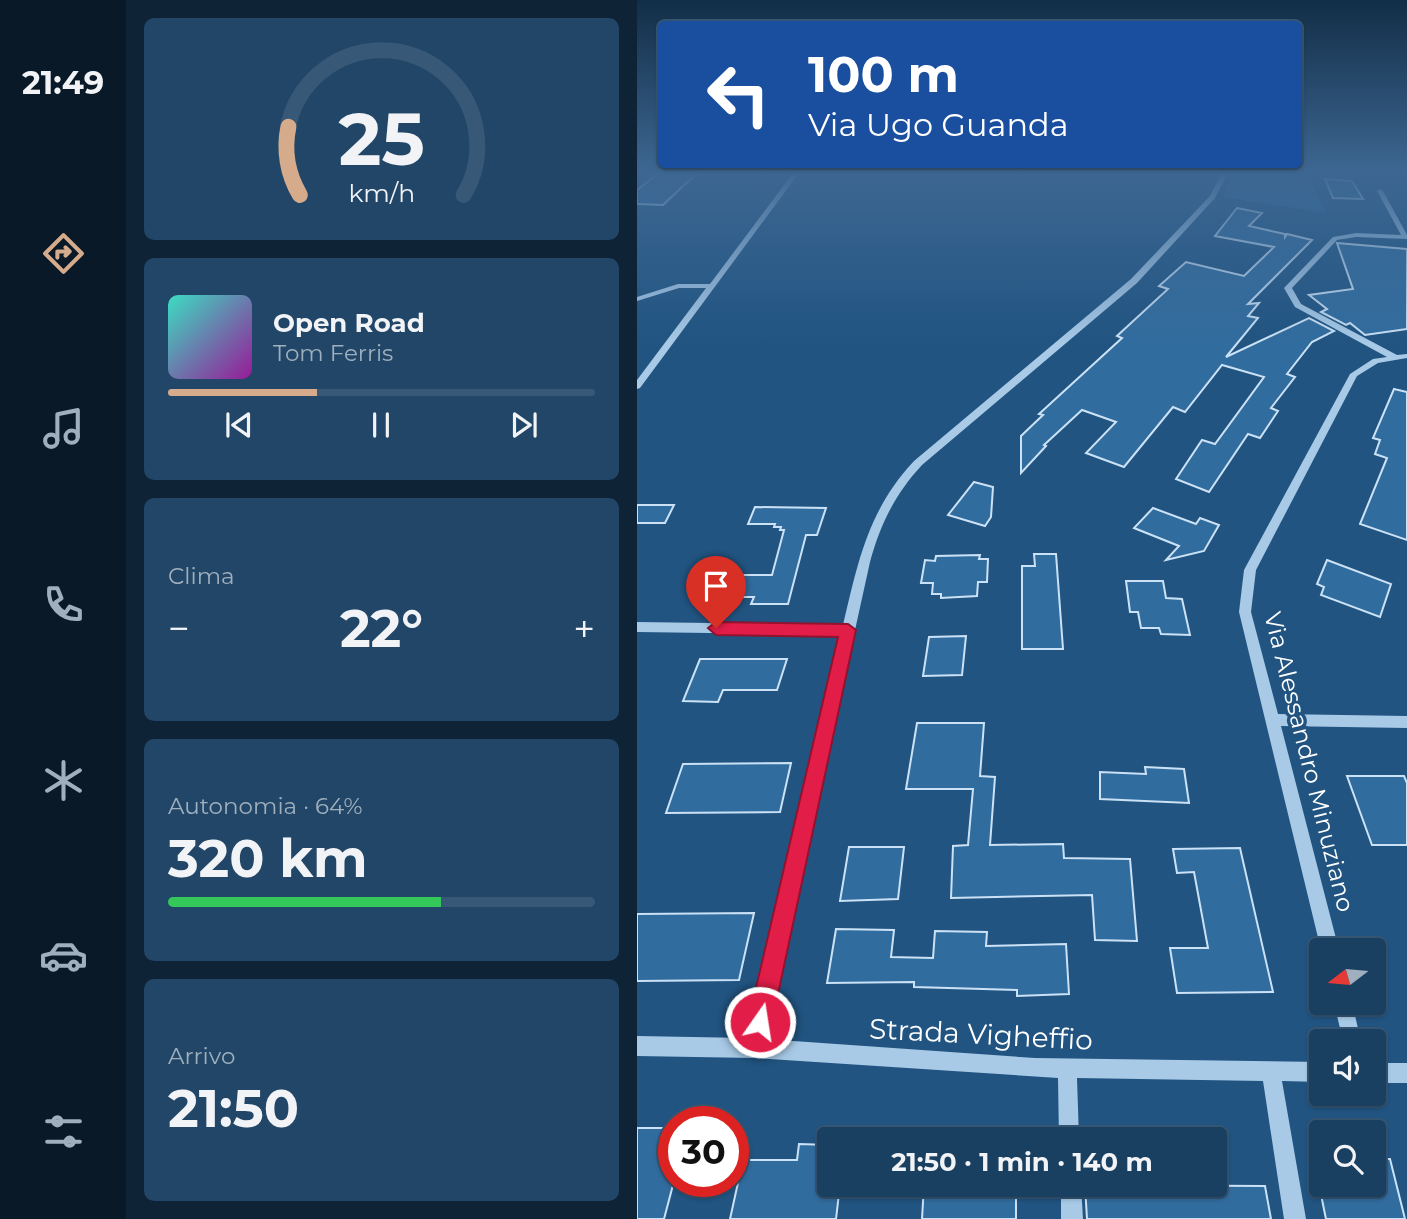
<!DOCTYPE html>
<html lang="it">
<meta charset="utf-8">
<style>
body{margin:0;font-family:Montserrat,sans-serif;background:#224667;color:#f1f3f6;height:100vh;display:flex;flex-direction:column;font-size:26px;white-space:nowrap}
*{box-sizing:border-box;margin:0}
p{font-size:23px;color:#9fafbd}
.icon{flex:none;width:38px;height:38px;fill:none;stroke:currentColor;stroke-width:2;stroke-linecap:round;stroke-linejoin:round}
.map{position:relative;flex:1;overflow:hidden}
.side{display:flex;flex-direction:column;gap:18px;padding:18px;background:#0e2335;width:511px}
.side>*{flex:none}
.hud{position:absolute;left:21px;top:21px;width:644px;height:147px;border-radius:7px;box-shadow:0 2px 5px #0004,0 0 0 2px #375876;background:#1a4fa0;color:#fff;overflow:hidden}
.needle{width:46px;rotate:254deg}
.controls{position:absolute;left:672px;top:938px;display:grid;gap:14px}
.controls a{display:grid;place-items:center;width:77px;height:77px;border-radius:7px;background:#193f61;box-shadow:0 2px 5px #0004,0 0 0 2px #375876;font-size:35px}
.speed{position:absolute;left:21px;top:1106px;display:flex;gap:14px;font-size:35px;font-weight:700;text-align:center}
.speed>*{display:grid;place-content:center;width:91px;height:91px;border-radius:50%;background:#193f61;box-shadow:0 2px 5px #0004,0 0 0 2px #375876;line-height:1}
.speed .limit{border:10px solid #d22;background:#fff;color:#111}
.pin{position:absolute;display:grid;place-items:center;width:60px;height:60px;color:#fff;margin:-72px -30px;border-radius:50% 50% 50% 0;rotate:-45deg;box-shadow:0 0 7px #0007}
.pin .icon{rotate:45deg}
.me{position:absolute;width:77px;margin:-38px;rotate:13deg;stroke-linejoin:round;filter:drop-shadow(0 0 5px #0008)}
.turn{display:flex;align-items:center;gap:24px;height:147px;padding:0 35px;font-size:32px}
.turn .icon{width:91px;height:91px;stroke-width:2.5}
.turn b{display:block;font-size:49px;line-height:60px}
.big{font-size:52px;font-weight:700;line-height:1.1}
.side .card{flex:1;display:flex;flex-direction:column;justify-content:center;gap:10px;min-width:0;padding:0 24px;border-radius:10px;background:#224667}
.side .dial{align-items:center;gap:0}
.dial svg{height:182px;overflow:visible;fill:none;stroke:#375876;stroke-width:7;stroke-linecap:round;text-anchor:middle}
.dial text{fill:#f1f3f6;stroke:none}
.song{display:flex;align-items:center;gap:21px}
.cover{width:84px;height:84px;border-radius:10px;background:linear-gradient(135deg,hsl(170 70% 55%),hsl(300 70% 35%))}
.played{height:7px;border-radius:4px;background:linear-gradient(90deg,#d6ab8b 35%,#375876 35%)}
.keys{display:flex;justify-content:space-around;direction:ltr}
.heat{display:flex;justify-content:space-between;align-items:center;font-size:38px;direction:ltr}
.charge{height:10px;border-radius:5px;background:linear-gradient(90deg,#34c759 64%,#375876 0)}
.trip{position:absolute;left:180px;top:1127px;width:410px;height:70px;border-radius:7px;background:#193f61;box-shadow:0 2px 5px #0004,0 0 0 2px #375876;font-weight:700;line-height:70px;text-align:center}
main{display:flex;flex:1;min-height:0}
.tabs{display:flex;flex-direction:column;width:126px;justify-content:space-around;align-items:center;background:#0a1927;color:#9fafbd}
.tabs .icon{width:49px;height:49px}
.tabs .active{color:#d6ab8b}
.tabs b{font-size:32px;color:#f1f3f6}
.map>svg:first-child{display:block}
.green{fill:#2b6799}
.building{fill:#316c9e;stroke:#cbe2f6;stroke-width:2}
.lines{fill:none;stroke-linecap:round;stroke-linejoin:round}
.minor{fill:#a8cae7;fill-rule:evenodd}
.route{fill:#e11d48;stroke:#92132f;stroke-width:2}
.labels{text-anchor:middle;stroke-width:7;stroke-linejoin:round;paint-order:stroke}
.street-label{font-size:24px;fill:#fff;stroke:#215481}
.near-street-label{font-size:28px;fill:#fff;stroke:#215481}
</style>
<main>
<nav class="tabs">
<b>21:49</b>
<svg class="icon active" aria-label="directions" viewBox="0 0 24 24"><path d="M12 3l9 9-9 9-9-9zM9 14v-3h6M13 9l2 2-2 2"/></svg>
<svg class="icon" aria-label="music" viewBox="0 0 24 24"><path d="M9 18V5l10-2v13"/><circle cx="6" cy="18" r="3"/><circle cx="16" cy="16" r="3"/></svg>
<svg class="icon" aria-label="phone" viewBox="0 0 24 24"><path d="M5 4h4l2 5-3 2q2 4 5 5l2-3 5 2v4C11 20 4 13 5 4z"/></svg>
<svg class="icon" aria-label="climate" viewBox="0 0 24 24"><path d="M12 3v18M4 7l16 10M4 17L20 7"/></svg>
<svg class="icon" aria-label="car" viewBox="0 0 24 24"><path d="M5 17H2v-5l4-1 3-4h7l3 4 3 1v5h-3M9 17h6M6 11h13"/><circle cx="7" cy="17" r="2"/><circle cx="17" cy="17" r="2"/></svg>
<svg class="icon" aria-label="filters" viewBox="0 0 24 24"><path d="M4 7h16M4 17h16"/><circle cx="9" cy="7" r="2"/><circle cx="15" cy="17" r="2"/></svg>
</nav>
<section class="side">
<div class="card dial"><svg viewBox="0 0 100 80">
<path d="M14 69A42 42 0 1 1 86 69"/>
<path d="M14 69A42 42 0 0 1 9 39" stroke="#d6ab8b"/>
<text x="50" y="56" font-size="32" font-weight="700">25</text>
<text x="50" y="72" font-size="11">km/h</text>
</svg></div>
<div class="card">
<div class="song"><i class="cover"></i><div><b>Open Road</b><p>Tom Ferris</p></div></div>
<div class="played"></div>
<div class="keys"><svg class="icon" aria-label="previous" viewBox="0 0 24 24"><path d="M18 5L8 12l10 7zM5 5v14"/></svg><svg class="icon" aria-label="pause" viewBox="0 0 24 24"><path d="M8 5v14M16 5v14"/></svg><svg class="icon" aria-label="next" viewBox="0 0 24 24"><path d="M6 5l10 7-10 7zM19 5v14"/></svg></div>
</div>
<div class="card"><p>Clima</p>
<div class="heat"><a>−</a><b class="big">22°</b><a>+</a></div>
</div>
<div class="card"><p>Autonomia · 64%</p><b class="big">320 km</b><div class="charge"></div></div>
<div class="card"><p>Arrivo</p><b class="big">21:50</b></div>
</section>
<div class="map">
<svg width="770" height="1219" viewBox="0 0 770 1219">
<rect width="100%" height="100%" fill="#215481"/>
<path class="green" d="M 595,173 L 668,173 L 690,213 L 586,197 Z"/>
<g class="building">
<path d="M 22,173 L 60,173 L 26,205 L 0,204 L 0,190 Z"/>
<path d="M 688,179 L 715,181 L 726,199 L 696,198 Z"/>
<path d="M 600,208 L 625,213 L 612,226 L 648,234 L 648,237 L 650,234 L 675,240 L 611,304 L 622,303 L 611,316 L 621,318 L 589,357 L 672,318 L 697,331 L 675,342 L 650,374 L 658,377 L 634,408 L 641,411 L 623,438 L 611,434 L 572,492 L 539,479 L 565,440 L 578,444 L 627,377 L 585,365 L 548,412 L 536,407 L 487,467 L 449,453 L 479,422 L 445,410 L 407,445 L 409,446 L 384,473 L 384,436 L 406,415 L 402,414 L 485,338 L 480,336 L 531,289 L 522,286 L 549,262 L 607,276 L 637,247 L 578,236 Z"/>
<path d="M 700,243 L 770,249 L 770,329 L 728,335 L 713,323 L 709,325 L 684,312 L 690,309 L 672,295 L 716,289 Z"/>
<path d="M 757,389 L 770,392 L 770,540 L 723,524 L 750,458 L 738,454 L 743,440 L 736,438 Z"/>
<path d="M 337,482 L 356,487 L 354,517 L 348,526 L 311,515 Z"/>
<path d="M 0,505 L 37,505 L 28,523 L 0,523 Z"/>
<path d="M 118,507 L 189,508 L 180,535 L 169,535 L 151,604 L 114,604 L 117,597 L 81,597 L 90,575 L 135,575 L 147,530 L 143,530 L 144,527 L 137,527 L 138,524 L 111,524 Z"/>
<path d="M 516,508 L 559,524 L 563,518 L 582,525 L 567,551 L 529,560 L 542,546 L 497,528 Z"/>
<path d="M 397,554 L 419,554 L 426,649 L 385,649 L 385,566 L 398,566 Z"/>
<path d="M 343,555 L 342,559 L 351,559 L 350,582 L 341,582 L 340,596 L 304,598 L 304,594 L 295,594 L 296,583 L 284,583 L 288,560 L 298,561 L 299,556 Z"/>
<path d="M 690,560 L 754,584 L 743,617 L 684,595 L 687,587 L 680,584 Z"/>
<path d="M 489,581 L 526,581 L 529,598 L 545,599 L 553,635 L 524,634 L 522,628 L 504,628 L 501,612 L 493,612 Z"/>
<path d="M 329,636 L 325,675 L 286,676 L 292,637 Z"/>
<path d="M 63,659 L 150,659 L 140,690 L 86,690 L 81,702 L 46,701 Z"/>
<path d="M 280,723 L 347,723 L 343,776 L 358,777 L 353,845 L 426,844 L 427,858 L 493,859 L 500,941 L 458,940 L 455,895 L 314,898 L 316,846 L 331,845 L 336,789 L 269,789 Z"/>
<path d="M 154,763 L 143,812 L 29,813 L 46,764 Z"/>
<path d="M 508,767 L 547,769 L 552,803 L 463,799 L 463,772 L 509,774 Z"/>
<path d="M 710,776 L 767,776 L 770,783 L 770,845 L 735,845 Z"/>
<path d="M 212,847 L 267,847 L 261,899 L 203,901 Z"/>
<path d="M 603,848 L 636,992 L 540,993 L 533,948 L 571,948 L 557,872 L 540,873 L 536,849 Z"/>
<path d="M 117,913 L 102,980 L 0,981 L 0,914 Z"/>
<path d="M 199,929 L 257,930 L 254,957 L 296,958 L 298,931 L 350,932 L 349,946 L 429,944 L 432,994 L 380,996 L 380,990 L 277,987 L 277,982 L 190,983 Z"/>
<path d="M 0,1128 L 37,1128 L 37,1181 L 27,1219 L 0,1219 Z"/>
<path d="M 162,1144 L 192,1145 L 192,1185 L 203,1185 L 199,1219 L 93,1219 L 106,1160 L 160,1160 Z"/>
<path d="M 737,1159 L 753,1159 L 768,1219 L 689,1219 L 682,1185 L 737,1185 Z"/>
<path d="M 287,1185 L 379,1185 L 379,1219 L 285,1219 Z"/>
<path d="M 448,1185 L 628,1186 L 634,1219 L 450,1219 Z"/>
</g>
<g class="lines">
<g class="minor">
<path d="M 156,173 L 162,173 L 3,388 L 0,389 L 0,380 L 69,288 L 42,288 L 0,301 L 0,297 L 41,284 L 73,284 Z"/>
<path d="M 585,173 L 591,173 L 578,198 L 500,283 L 285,465 C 258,494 243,525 233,562 L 128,1039 L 398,1058 L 684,1062 L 684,1082 L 645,1081 L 669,1219 L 647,1219 L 626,1081 L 440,1078 L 442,1139 L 422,1139 L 421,1078 L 117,1058 L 0,1056 L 0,1036 L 110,1038 L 204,635 L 0,632 L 0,622 L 206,625 C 221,562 231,510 277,461 L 494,279 L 573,196 Z"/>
<path d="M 743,189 L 746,191 L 770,235 L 770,239 L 719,237 L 700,240 L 655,288 L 664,304 L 760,355 L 770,354 L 770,358 L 741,363 L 720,376 L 619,570 L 614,612 L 641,714 L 770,716 L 770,728 L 644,726 L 702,950 L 684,950 L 602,612 L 607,570 L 713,374 L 736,359 L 750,357 L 658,307 L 647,288 L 696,237 L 719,233 L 764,235 L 740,191 Z"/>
<path d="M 697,1003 L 715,1003 L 724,1041 L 706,1041 Z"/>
<rect x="737" y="1063" width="33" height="20"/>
<path d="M 424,1185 L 444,1185 L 446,1219 L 424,1219 Z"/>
</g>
</g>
<linearGradient id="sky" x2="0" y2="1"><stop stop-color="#122e47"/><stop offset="0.5" stop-color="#3d6792"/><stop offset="1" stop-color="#3d6792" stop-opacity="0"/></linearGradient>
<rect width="770" height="344" fill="url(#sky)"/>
<path class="route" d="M 79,622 L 211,624 L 219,630 L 135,1022 L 131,1031 L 123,1034 L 114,1031 L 111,1022 L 201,637 L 79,635 L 71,628 Z"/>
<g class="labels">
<g class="street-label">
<text transform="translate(672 762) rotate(76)" y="8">Via Alessandro Minuziano</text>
</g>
<g class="near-street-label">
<text transform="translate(344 1034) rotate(3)" y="10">Strada Vigheffio</text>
</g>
</g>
</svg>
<div class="controls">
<a><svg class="needle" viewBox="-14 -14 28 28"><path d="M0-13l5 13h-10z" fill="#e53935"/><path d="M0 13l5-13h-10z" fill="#9fafbd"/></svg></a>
<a><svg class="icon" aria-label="sound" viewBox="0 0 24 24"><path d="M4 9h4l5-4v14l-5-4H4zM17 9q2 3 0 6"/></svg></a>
<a><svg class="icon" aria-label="search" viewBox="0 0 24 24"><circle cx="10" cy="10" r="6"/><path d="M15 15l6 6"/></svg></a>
</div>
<div class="speed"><div class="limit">30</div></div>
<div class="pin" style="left:79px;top:628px;background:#d93025"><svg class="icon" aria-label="arrive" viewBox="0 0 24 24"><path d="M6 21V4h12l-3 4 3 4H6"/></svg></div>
<svg class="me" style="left:123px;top:1022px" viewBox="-20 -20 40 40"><circle r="17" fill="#e11d48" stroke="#fff" stroke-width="3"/><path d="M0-11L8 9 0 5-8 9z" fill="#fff"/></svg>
<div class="trip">21:50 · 1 min · 140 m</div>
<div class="hud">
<div class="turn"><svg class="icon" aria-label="left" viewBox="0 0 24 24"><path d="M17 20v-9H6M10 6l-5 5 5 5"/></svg><div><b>100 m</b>Via Ugo Guanda</div></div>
</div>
</div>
</main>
